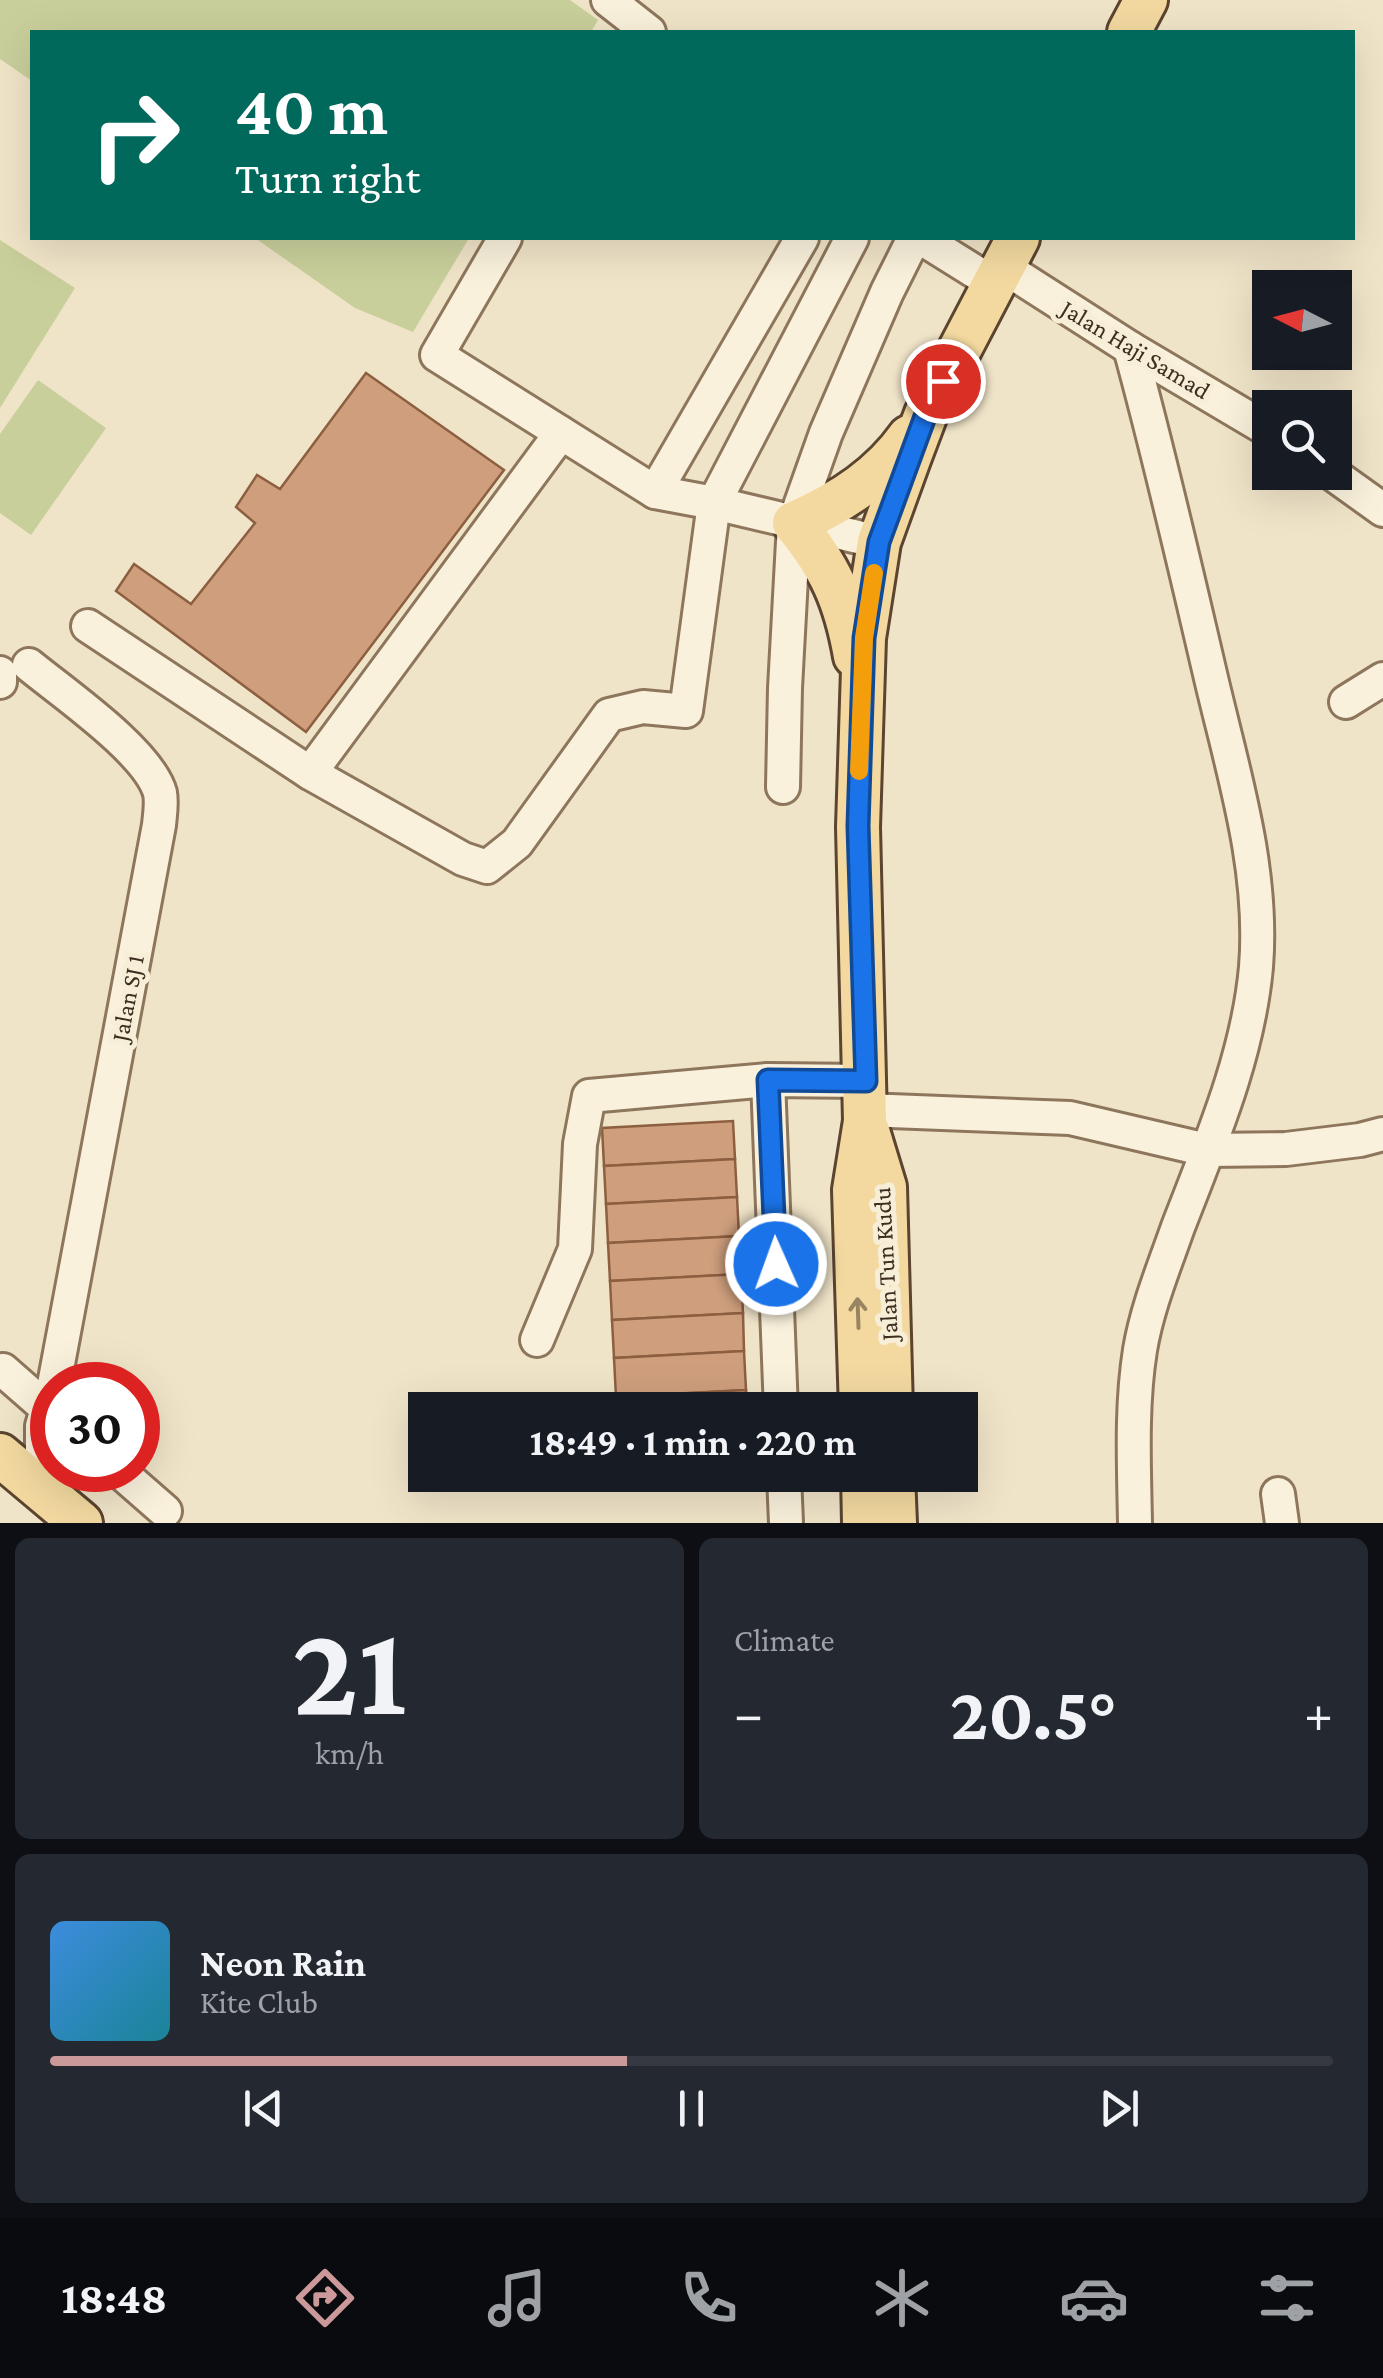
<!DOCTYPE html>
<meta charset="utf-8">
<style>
body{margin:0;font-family:"Crimson Pro",serif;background:#242831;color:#f1f3f6;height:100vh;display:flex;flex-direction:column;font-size:38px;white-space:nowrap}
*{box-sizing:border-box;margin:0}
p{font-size:32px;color:#9ea1a6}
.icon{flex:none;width:55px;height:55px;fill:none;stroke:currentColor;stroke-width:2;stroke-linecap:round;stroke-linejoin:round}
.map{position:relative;height:1523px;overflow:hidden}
.details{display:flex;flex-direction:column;gap:15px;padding:15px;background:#0d0f14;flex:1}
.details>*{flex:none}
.guide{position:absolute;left:30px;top:30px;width:1325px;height:210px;border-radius:0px;box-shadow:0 10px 40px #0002;background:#00695c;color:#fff;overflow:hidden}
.needle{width:65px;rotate:276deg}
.tools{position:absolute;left:1252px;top:270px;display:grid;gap:20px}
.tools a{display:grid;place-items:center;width:100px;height:100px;border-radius:0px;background:#171b24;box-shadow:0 10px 40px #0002;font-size:50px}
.speed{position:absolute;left:30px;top:1362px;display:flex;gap:20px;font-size:50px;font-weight:700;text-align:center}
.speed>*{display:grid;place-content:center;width:130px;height:130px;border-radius:50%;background:#171b24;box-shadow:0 10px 40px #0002;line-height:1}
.speed .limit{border:15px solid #d22;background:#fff;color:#111}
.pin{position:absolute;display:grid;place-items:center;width:85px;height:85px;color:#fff;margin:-42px;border:5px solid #fff;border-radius:50%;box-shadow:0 2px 10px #0007}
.me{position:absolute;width:110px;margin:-55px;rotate:358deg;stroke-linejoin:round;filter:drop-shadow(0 0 8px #0008)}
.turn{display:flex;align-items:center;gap:35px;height:210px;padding:0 40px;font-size:45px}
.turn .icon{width:130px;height:130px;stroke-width:2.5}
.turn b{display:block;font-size:70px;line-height:85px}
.big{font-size:75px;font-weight:700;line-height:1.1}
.details .widget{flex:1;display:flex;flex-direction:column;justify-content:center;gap:15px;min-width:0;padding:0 35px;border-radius:15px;background:#242831}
.details .dial{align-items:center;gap:0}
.dial b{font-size:130px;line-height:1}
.song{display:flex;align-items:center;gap:30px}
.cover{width:120px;height:120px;border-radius:15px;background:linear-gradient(135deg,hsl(210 70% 55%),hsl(190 70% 35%))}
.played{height:10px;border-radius:5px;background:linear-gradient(90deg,#cc999b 45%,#363941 45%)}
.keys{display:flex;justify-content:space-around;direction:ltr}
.heat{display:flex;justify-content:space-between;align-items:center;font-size:55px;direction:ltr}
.details .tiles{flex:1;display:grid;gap:15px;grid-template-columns:1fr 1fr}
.widget:last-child{grid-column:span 2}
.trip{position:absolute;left:408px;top:1392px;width:570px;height:100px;border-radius:0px;background:#171b24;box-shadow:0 10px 40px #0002;font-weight:700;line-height:100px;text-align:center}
.dock{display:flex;height:160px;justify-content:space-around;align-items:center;background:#090b0e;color:#9ea1a6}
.dock .icon{width:70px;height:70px}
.dock .on{color:#cc999b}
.dock b{font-size:45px;color:#f1f3f6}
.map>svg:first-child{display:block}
.green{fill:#c9cf9b}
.building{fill:#cf9f7d;stroke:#8d5f41;stroke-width:2.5}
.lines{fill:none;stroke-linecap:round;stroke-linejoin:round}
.minor-casing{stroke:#8d765c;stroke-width:38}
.major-casing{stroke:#5b4430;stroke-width:48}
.minor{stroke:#faf1dc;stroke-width:32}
.major{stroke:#f3d9a0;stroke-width:42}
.oneway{stroke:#988460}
.route-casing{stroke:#114b97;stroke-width:25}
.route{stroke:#1a73e8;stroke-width:18}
.slow{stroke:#f59e0b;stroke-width:18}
.labels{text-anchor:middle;stroke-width:10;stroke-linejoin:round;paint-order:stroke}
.street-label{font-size:25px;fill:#3d2e20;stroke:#f7eed8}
</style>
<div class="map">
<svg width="1383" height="1523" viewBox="0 0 1383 1523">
<rect width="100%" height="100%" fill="#f0e4c8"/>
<g class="green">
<path d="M 0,0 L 570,0 L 598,20 L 591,32 L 32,32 L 32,81 L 0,59 Z"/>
<path d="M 255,238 L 469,238 L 413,332 L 355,308 Z"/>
<path d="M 0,240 L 75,288 L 0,408 Z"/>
<path d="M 38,380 L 106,428 L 31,535 L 0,513 L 0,434 Z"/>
</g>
<g class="building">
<path d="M 366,373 L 504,470 L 306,732 L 116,591 L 134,564 L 191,604 L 255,523 L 236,507 L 257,475 L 280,489 Z"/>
<path d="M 733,1121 L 735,1159 L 604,1166 L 602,1128 Z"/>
<path d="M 735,1159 L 737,1197 L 606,1204 L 604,1166 Z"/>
<path d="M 737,1197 L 739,1236 L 608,1243 L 606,1204 Z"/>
<path d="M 739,1236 L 741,1274 L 610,1281 L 608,1243 Z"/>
<path d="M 741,1274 L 743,1313 L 612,1320 L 610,1281 Z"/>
<path d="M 743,1313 L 744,1351 L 614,1358 L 612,1320 Z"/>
<path d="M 744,1351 L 746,1390 L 616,1397 L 614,1358 Z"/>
<path d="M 746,1390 L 747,1410 L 617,1410 L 616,1397 Z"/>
</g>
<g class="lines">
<defs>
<g id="minor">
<path d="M 608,0 L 649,32"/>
<path d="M 505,238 L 437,355 L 655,492 L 714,503 L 879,542"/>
<path d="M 921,238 L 993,283"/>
<path d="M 1002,266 L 1130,348 L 1270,431"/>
<path d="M 1130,348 C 1160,457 1185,567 1211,678 C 1233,772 1264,869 1256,967 C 1248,1057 1210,1144 1178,1227 C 1164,1267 1147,1308 1140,1350 C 1131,1406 1134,1466 1135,1523"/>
<path d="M 1330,472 L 1383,510"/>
<path d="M 655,492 L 802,238"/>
<path d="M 88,626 L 310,773 L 463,859 L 487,867 L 517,843 L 609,715 L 643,707 L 686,711 L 714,503 L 852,238"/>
<path d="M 29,665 C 63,693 149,752 160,793 C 162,803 160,814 159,825 L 54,1385"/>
<path d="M 0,673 L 0,682"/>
<path d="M 1346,702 L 1383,679"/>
<path d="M 310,773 L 561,433"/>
<path d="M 783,787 L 785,688 L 794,523 L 826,433 L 887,292 L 914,238"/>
<path d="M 768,1080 L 781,1410"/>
<path d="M 865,1110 L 1070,1118 L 1207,1150 L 1286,1149 L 1360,1140 L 1383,1134"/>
<path d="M 537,1340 L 575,1249 L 580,1144 L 589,1096 L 768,1080 L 866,1081"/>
<path d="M 3,1370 L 52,1413"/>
<path d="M 118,1470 L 165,1511"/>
<path d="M 784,1475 L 786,1523"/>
<path d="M 42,1491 L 42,1426 L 52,1392"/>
<path d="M 1278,1494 L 1282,1523"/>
</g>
<g id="major">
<path d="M 1129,32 L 1146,0"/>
<path d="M 855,656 C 845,599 830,567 794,523 C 839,504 880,478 909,437"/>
<path d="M 868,1131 L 885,1187 L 891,1410"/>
<path d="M 861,1410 L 854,1190 L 865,1121 L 858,827 L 864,638 L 879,542 L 909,459 L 926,414 L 1018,238"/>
<path d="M 0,1455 L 81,1523"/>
<path d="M 863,1475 L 864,1523"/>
<path d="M 893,1475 L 895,1523"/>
</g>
</defs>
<use href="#minor" class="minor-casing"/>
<use href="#major" class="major-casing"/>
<use href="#minor" class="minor"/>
<use href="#major" class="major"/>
</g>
<defs><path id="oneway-shaft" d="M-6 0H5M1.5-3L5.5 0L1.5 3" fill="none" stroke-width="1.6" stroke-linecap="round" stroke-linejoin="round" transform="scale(2.5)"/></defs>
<use class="oneway" href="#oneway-shaft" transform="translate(858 1313) rotate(-92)"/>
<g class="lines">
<defs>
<path id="route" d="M 776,1264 L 768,1080 L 866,1081 L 858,826 L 864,638 L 879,542 L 926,414 L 943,381"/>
</defs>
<use href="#route" class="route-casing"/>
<use href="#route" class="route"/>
<path class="slow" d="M 859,771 L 864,638 L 874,573"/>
</g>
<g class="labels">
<g class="street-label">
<text transform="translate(1136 349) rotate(31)" y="9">Jalan Haji Samad</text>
<text transform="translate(127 998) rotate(-79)" y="9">Jalan SJ 1</text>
<text transform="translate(885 1264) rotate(-93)" y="9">Jalan Tun Kudu</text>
</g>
</g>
</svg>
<div class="tools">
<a><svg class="needle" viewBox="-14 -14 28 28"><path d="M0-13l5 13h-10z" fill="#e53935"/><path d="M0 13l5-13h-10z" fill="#9ea1a6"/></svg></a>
<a><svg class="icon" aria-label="search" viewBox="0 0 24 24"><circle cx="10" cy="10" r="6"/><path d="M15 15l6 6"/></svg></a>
</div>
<div class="speed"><div class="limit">30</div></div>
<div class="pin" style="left:943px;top:381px;background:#d93025"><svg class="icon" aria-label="arrive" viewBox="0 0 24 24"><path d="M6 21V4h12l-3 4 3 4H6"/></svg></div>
<svg class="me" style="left:776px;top:1264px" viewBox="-20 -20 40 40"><circle r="17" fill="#1a73e8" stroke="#fff" stroke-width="3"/><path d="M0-11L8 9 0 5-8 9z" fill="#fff"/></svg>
<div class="trip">18:49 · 1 min · 220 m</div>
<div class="guide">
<div class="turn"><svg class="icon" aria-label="right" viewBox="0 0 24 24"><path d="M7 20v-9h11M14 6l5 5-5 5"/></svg><div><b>40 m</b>Turn right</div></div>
</div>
</div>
<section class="details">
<div class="tiles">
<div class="widget dial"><b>21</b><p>km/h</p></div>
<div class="widget"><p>Climate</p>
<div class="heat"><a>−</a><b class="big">20.5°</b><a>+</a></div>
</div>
<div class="widget">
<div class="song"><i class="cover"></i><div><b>Neon Rain</b><p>Kite Club</p></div></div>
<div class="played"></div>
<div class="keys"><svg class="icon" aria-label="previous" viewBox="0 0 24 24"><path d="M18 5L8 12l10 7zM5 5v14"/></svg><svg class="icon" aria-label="pause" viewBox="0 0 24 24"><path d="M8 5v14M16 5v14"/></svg><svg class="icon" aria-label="next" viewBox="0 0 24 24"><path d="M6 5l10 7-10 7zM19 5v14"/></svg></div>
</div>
</div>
</section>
<nav class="dock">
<b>18:48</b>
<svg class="icon on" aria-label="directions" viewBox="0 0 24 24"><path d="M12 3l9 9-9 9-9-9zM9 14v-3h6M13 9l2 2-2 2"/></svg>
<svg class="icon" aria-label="music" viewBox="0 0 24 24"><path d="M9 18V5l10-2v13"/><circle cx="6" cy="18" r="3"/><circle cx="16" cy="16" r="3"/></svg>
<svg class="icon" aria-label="phone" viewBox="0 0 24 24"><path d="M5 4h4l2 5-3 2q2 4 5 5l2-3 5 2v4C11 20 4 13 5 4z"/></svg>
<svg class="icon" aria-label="climate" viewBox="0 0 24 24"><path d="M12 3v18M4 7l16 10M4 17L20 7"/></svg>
<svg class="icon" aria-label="car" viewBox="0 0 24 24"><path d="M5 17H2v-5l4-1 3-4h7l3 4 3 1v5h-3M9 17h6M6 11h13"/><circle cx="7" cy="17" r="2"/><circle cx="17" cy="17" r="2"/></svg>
<svg class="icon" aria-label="filters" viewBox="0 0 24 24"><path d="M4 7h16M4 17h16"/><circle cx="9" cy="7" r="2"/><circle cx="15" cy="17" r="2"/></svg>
</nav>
